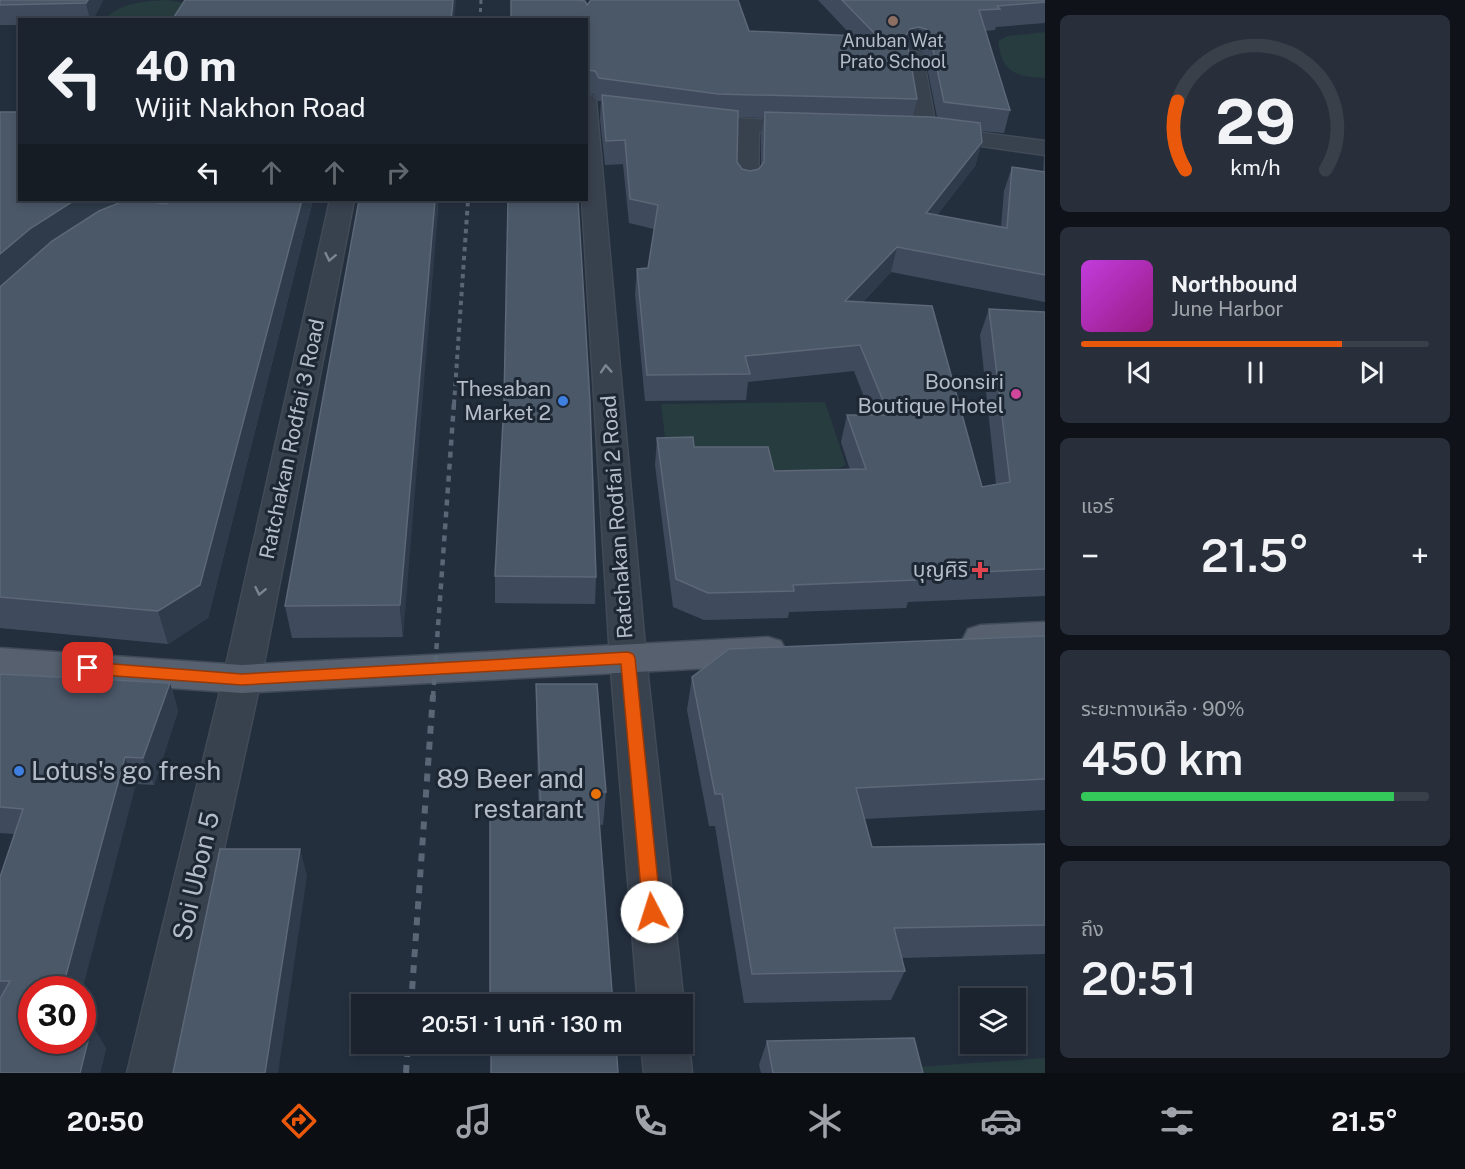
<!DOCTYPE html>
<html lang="th">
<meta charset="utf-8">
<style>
body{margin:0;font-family:"Public Sans","Noto Sans Thai",sans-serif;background:#282f3a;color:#f1f3f6;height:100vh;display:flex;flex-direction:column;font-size:22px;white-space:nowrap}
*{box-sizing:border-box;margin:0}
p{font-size:20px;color:#a0a4aa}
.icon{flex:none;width:33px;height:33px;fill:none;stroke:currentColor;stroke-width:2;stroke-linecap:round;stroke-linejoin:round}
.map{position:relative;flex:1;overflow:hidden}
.details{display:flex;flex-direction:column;gap:15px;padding:15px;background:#0f1319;width:420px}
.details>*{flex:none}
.hud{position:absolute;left:18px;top:18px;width:570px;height:183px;border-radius:0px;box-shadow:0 3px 9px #0003,0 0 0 2px #39404a;background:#1b232e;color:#f1f3f6;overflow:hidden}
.controls{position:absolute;left:960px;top:988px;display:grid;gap:12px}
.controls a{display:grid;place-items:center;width:66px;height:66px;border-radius:0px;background:#1b232e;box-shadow:0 3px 9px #0003,0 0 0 2px #39404a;font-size:30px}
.speed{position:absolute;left:18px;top:976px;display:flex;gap:12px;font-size:30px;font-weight:700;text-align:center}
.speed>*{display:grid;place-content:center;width:78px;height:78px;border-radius:50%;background:#1b232e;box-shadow:0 3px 9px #0003,0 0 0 2px #39404a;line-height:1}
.speed .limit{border:9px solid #d22;background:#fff;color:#111}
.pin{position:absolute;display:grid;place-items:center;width:51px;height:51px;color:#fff;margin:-26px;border-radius:12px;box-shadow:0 3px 9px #0006}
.me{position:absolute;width:66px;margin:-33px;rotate:355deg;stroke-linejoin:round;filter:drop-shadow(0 0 4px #0008)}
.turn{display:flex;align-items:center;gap:21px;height:126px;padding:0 18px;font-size:27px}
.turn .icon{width:78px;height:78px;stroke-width:2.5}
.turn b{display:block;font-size:42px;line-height:51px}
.lanes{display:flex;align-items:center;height:57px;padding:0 18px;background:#0003;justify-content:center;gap:30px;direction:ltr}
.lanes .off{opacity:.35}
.big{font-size:45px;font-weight:600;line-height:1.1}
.details .widget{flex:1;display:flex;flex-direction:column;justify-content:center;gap:9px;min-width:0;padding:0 21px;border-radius:9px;background:#282f3a}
.details .dial{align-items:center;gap:0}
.dial svg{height:156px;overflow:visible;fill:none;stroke:#39404a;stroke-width:7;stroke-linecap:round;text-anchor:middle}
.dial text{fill:#f1f3f6;stroke:none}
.song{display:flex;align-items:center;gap:18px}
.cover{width:72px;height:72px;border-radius:9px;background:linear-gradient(135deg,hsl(290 70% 55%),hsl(310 70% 35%))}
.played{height:6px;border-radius:3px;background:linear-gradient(90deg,#ea580c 75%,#39404a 75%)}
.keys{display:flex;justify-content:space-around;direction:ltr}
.heat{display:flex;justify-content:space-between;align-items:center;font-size:33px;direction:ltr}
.charge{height:9px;border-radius:4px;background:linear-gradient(90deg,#34c759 90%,#39404a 0)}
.trip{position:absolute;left:351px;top:994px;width:342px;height:60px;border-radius:0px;background:#1b232e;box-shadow:0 3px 9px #0003,0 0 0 2px #39404a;font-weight:600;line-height:60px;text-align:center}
.menu{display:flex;height:96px;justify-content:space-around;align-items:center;background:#0b0e12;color:#a0a4aa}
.menu .icon{width:42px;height:42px}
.menu .selected{color:#ea580c}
.menu b{font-size:27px;color:#f1f3f6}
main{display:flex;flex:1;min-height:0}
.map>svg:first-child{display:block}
.green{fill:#263c3f}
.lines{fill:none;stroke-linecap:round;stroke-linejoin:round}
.minor-casing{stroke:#414a57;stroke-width:3}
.major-casing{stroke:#414a57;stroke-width:3}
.minor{fill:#38414e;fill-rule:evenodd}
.major{fill:#56606e;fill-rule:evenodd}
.rail-far3{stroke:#5a6575;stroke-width:3;stroke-dasharray:4 4;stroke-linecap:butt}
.rail-far2{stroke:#5a6575;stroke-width:4;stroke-dasharray:4.5 4.5;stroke-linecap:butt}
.rail-far1{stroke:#5a6575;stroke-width:4.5;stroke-dasharray:6 6;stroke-linecap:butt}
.rail{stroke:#5a6575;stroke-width:6;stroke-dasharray:8 8;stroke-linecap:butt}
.wall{fill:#3f4b5c;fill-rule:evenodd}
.shaded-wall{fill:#2f3b4b}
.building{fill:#4b5868;stroke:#5c6777;stroke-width:1.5}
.oneway{stroke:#7c8592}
.route{fill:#ea580c;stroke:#983908;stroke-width:1.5}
.education-dot{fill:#8d6e63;stroke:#1d2633;stroke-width:2}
.hotel-dot{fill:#d1479c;stroke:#1d2633;stroke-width:2}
.shop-dot{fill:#3f7fe0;stroke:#1d2633;stroke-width:2}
.health-dot{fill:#e0444e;stroke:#1d2633;stroke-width:2}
.food-dot{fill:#e8710a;stroke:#1d2633;stroke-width:2}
.labels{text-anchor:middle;stroke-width:6;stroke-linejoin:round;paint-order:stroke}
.far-poi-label{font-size:18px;fill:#b4bcc9;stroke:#1d2633}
.poi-label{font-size:21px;fill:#b4bcc9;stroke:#1d2633;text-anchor:end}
.street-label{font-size:21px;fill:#b4bcc9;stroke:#1d2633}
.near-poi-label{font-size:26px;fill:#b4bcc9;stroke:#1d2633;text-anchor:start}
.near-street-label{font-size:26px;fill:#b4bcc9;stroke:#1d2633}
</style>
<main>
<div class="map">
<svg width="1045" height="1073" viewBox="0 0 1045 1073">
<rect width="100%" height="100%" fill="#242f3e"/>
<g class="green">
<path d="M 168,0 L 184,3 L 215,20 L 103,20 C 122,2 144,1 168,0 Z"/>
<path d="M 1045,32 L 1045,78 C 1016,76 1002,74 998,41 L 1008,36 Z"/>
<path d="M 825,402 L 846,465 L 823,475 L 762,472 L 668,461 L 661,404 Z"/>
<path d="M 1045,1058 L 1045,1073 L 917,1073 L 916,1067 Z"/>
</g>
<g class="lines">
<defs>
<g id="minor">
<path d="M 913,51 L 920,53 L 923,57 L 936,127 L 1045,141 L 1045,155 L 918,137 L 915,132 L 903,57 L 906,53 Z"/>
<path d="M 586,94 L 593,96 L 596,100 L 646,658 L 684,1005 L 682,1009 L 682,1005 L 638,1005 L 610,658 L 582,200 L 586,200 Z"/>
<path d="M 693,116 L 806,122 L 814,123 L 817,128 L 814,133 L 806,134 L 759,132 L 758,186 L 755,191 L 747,193 L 739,191 L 736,186 L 737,131 L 686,126 L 682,122 L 686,118 Z"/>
<path d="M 330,200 L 354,200 L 261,679 L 175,1073 L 127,1073 L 223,679 Z"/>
<path d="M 682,1029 L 689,1044 L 692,1073 L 644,1073 L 641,1044 L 682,1044 Z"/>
</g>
<g id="major">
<path d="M 1045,622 L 1045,650 L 981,653 L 968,649 L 963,639 L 968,629 L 981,625 Z"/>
<path d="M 768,637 L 781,641 L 786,651 L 781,661 L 768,665 L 242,693 L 0,676 L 0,648 L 242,665 Z"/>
</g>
</defs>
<use href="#minor" class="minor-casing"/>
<use href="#major" class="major-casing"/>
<use href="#minor" class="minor"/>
<use href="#major" class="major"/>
<path class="rail-far3" d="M 480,20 L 481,0"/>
<path class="rail-far2" d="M 454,404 L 468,200"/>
<path class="rail-far1" d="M 433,697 L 454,403"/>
<g class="rail">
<path d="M 411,1005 L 433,695"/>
<path d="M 406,1073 L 408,1044"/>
</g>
</g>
<g class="wall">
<path d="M 0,0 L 103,0 L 93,20 L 20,20 L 20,25 L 0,25 Z"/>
<path d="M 185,0 L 454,20 L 172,20 Z"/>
<path d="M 818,0 L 1045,0 L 1045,23 L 996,27 L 995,30 L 985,31 L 1010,110 L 1004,133 L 981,131 L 982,142 L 975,166 L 937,215 L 1001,227 L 1004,191 L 1012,167 L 1043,172 L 1044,157 L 1045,153 L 1045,302 L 891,272 L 863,302 L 982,487 L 996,484 L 980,335 L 989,309 L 1045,312 L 1045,596 L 908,602 L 906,608 L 789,612 L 788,618 L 704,620 L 673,607 L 655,465 L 657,438 L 694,447 L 774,471 L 850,470 L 841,442 L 847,415 L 871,415 L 854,371 L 748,382 L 746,400 L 645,401 L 635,294 L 637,269 L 648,268 L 654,229 L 629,223 L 623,164 L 605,165 L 600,119 L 601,101 L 598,101 L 594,94 L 586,93 L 587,5 L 749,31 L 852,36 ZM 914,49 L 921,51 L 925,57 L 937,117 L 913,116 L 917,99 L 908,50 ZM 738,117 L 764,118 L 761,135 L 761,167 L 759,169 L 750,171 L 742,169 L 737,162 Z"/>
<path d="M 0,112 L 20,200 L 117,200 L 108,207 L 166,204 L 171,200 L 313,200 L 208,618 L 168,644 L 0,628 Z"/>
<path d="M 359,200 L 403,637 L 292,638 L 285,606 Z"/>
<path d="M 504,401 L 596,577 L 595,604 L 495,603 L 495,576 Z"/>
<path d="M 1045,636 L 1045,810 L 864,819 L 872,847 L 1045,844 L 1045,954 L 902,958 L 905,971 L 891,1000 L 744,1003 L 715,826 L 709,826 L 687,710 L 692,677 Z"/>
<path d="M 0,674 L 170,683 L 178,711 L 154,785 L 136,784 L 32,1041 L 106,1048 L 100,1073 L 0,1073 L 0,877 L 14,834 L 0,833 Z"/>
<path d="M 536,684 L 606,792 L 603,825 L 539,817 L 536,717 Z"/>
<path d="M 767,1041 L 923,1073 L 761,1073 L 759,1065 Z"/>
</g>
<g class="shaded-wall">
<path d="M 88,0 L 103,0 L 93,20 L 90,20 L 86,3 Z"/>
<path d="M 453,0 L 456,0 L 454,20 L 451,20 Z"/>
<path d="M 919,27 L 914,49 L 905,51 L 906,35 L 910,29 Z"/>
<path d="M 982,142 L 975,166 L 919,238 L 926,213 Z"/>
<path d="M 75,200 L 117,200 L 0,294 L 0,254 L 31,228 Z"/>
<path d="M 302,200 L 313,200 L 208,618 L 168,644 L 158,611 Z"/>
<path d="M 435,200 L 439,200 L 403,637 L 400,605 Z"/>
<path d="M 897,247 L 891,272 L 839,327 L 845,301 Z"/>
<path d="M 170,683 L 178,711 L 154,785 L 143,758 Z"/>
<path d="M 125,757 L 136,784 L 82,991 L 62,990 Z"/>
<path d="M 300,849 L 307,876 L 278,1073 L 265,1073 Z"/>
<path d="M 92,1025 L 106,1048 L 100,1073 L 80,1073 Z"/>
</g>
<g class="building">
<path d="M 0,0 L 88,0 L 86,3 L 0,5 Z"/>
<path d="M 185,0 L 453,0 L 451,20 L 364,20 L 350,17 L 349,20 L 172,20 Z"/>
<path d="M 511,0 L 577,0 L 585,1 L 587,5 L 591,0 L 738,0 L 749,31 L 878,37 L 842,0 L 1045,0 L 1045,2 L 997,6 L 1000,9 L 979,10 L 1010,110 L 944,102 L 930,35 L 926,29 L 919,27 L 910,29 L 906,35 L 917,99 L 718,94 L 599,78 L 595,71 L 586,70 L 586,20 L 511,20 Z"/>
<path d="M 602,95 L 738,111 L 737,162 L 742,169 L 750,171 L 759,169 L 764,162 L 765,112 L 932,117 L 980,123 L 982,142 L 926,213 L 1007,228 L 1012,167 L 1045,172 L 1045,275 L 897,247 L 845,301 L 932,306 L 982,487 L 1010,482 L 989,309 L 1045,312 L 1045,569 L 913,575 L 915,580 L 793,585 L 794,591 L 708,593 L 676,579 L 657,438 L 693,437 L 694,447 L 768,447 L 774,471 L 866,469 L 847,415 L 889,415 L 860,345 L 745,356 L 750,374 L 647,375 L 637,269 L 648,268 L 658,205 L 630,199 L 625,140 L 606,141 Z"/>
<path d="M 0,112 L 20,112 L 20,200 L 75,200 L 31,228 L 0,254 Z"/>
<path d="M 126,200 L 137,200 L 166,204 L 171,200 L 302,200 L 200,585 L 158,611 L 0,597 L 0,287 L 52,241 L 99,211 Z"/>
<path d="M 359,200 L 435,200 L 400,605 L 285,606 Z"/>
<path d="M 508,200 L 578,200 L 590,401 L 596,577 L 495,576 L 504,401 Z"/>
<path d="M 1045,636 L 1045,779 L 856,788 L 872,847 L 1045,844 L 1045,925 L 894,928 L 905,971 L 752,974 L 722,794 L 715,794 L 692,677 L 729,649 Z"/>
<path d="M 0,674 L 170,683 L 143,758 L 125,757 L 62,990 L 32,990 L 32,1041 L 82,1041 L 82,1024 L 92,1025 L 80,1073 L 0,1073 L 0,999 L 10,981 L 0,981 L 0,877 L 23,809 L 0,807 Z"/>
<path d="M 536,684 L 597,684 L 606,792 L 597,792 L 613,1005 L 490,1005 L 490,818 L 541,817 Z"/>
<path d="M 220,849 L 300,849 L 265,1073 L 173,1073 Z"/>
<path d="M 914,1038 L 923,1073 L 773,1073 L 767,1041 Z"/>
<path d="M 491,1044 L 616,1044 L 618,1073 L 491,1073 Z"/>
</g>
<defs><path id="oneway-chevron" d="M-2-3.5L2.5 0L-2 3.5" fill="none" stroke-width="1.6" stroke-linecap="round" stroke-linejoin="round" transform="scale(1.5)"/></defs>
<g class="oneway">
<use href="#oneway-chevron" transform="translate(330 257) rotate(102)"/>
<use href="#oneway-chevron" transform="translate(606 369) rotate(-94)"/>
<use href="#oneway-chevron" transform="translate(260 591) rotate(102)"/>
</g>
<path class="route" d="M 628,652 L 633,654 L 635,658 L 661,912 L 659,918 L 652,921 L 646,918 L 643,912 L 621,664 L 242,685 L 88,674 L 83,672 L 80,668 L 83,664 L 88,662 L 242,674 Z"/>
<circle class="education-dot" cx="893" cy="21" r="6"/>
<circle class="hotel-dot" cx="1016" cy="394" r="6"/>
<g class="shop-dot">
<circle cx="563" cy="401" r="6"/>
<circle cx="19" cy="771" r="6"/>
</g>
<path class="health-dot" d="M977 561h6v6h6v6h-6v6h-6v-6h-6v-6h6z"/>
<circle class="food-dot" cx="596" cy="794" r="6"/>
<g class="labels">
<g class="far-poi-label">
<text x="893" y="47">Anuban Wat<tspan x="893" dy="21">Prato School</tspan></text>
</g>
<g class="poi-label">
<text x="1004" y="389">Boonsiri<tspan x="1004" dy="24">Boutique Hotel</tspan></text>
<text x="551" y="396">Thesaban<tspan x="551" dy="24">Market 2</tspan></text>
<text x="968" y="577">บุญศิริ</text>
</g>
<g class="street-label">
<text transform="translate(292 439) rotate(-78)" y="7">Ratchakan Rodfai 3 Road</text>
<text transform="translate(617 517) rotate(-94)" y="7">Ratchakan Rodfai 2 Road</text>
</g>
<g class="near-poi-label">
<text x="31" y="780">Lotus's go fresh</text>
<text x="584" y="788" text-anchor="end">89 Beer and<tspan x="584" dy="30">restarant</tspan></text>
</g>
<g class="near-street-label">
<text transform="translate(196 876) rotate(-77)" y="9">Soi Ubon 5</text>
</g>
</g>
</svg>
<div class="controls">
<a><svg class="icon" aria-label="layers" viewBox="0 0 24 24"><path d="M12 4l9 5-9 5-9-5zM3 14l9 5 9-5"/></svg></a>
</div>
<div class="speed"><div class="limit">30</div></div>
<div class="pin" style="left:88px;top:668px;background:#d93025"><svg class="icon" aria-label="arrive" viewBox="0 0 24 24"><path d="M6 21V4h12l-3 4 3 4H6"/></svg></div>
<svg class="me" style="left:652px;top:912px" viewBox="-20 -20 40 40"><circle r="19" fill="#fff"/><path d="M0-13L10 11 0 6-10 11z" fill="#ea580c"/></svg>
<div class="trip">20:51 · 1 นาที · 130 m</div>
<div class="hud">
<div class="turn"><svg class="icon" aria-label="left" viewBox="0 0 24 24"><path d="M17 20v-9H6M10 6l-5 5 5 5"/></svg><div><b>40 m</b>Wijit Nakhon Road</div></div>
<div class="lanes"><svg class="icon" aria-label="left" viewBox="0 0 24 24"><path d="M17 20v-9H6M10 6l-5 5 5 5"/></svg><svg class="icon off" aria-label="ahead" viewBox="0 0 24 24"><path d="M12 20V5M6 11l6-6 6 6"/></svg><svg class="icon off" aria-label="ahead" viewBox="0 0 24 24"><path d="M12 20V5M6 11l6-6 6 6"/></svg><svg class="icon off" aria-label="right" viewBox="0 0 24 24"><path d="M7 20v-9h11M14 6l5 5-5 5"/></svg></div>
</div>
</div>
<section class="details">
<div class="widget dial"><svg viewBox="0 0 100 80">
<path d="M14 69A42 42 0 1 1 86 69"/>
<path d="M14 69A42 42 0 0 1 10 34" stroke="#ea580c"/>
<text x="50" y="56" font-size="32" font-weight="700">29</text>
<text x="50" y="72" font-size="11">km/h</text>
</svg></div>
<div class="widget">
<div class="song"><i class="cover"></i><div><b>Northbound</b><p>June Harbor</p></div></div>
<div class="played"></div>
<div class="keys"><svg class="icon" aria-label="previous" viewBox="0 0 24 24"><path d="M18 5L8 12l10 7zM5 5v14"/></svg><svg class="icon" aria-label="pause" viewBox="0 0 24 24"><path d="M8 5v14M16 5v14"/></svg><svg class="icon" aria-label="next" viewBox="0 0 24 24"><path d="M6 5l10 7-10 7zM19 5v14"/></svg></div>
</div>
<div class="widget"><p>แอร์</p>
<div class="heat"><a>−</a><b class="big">21.5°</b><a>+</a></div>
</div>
<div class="widget"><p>ระยะทางเหลือ · 90%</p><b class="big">450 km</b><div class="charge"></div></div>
<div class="widget"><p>ถึง</p><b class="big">20:51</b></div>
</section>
</main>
<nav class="menu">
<b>20:50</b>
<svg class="icon selected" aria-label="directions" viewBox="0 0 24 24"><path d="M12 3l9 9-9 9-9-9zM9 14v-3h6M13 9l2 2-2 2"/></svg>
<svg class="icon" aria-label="music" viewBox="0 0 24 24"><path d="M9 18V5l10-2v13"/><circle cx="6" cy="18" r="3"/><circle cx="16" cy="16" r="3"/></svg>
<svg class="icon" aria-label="phone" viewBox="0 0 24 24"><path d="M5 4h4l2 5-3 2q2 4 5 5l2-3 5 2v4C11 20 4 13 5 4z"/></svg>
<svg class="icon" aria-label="climate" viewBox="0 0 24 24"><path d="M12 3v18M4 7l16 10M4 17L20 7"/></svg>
<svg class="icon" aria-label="car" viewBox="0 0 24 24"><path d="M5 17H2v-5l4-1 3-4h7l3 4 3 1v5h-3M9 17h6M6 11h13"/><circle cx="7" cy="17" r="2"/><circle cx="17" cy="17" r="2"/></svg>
<svg class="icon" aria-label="filters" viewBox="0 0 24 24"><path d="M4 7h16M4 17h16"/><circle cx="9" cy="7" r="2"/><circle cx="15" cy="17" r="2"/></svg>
<b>21.5°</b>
</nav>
